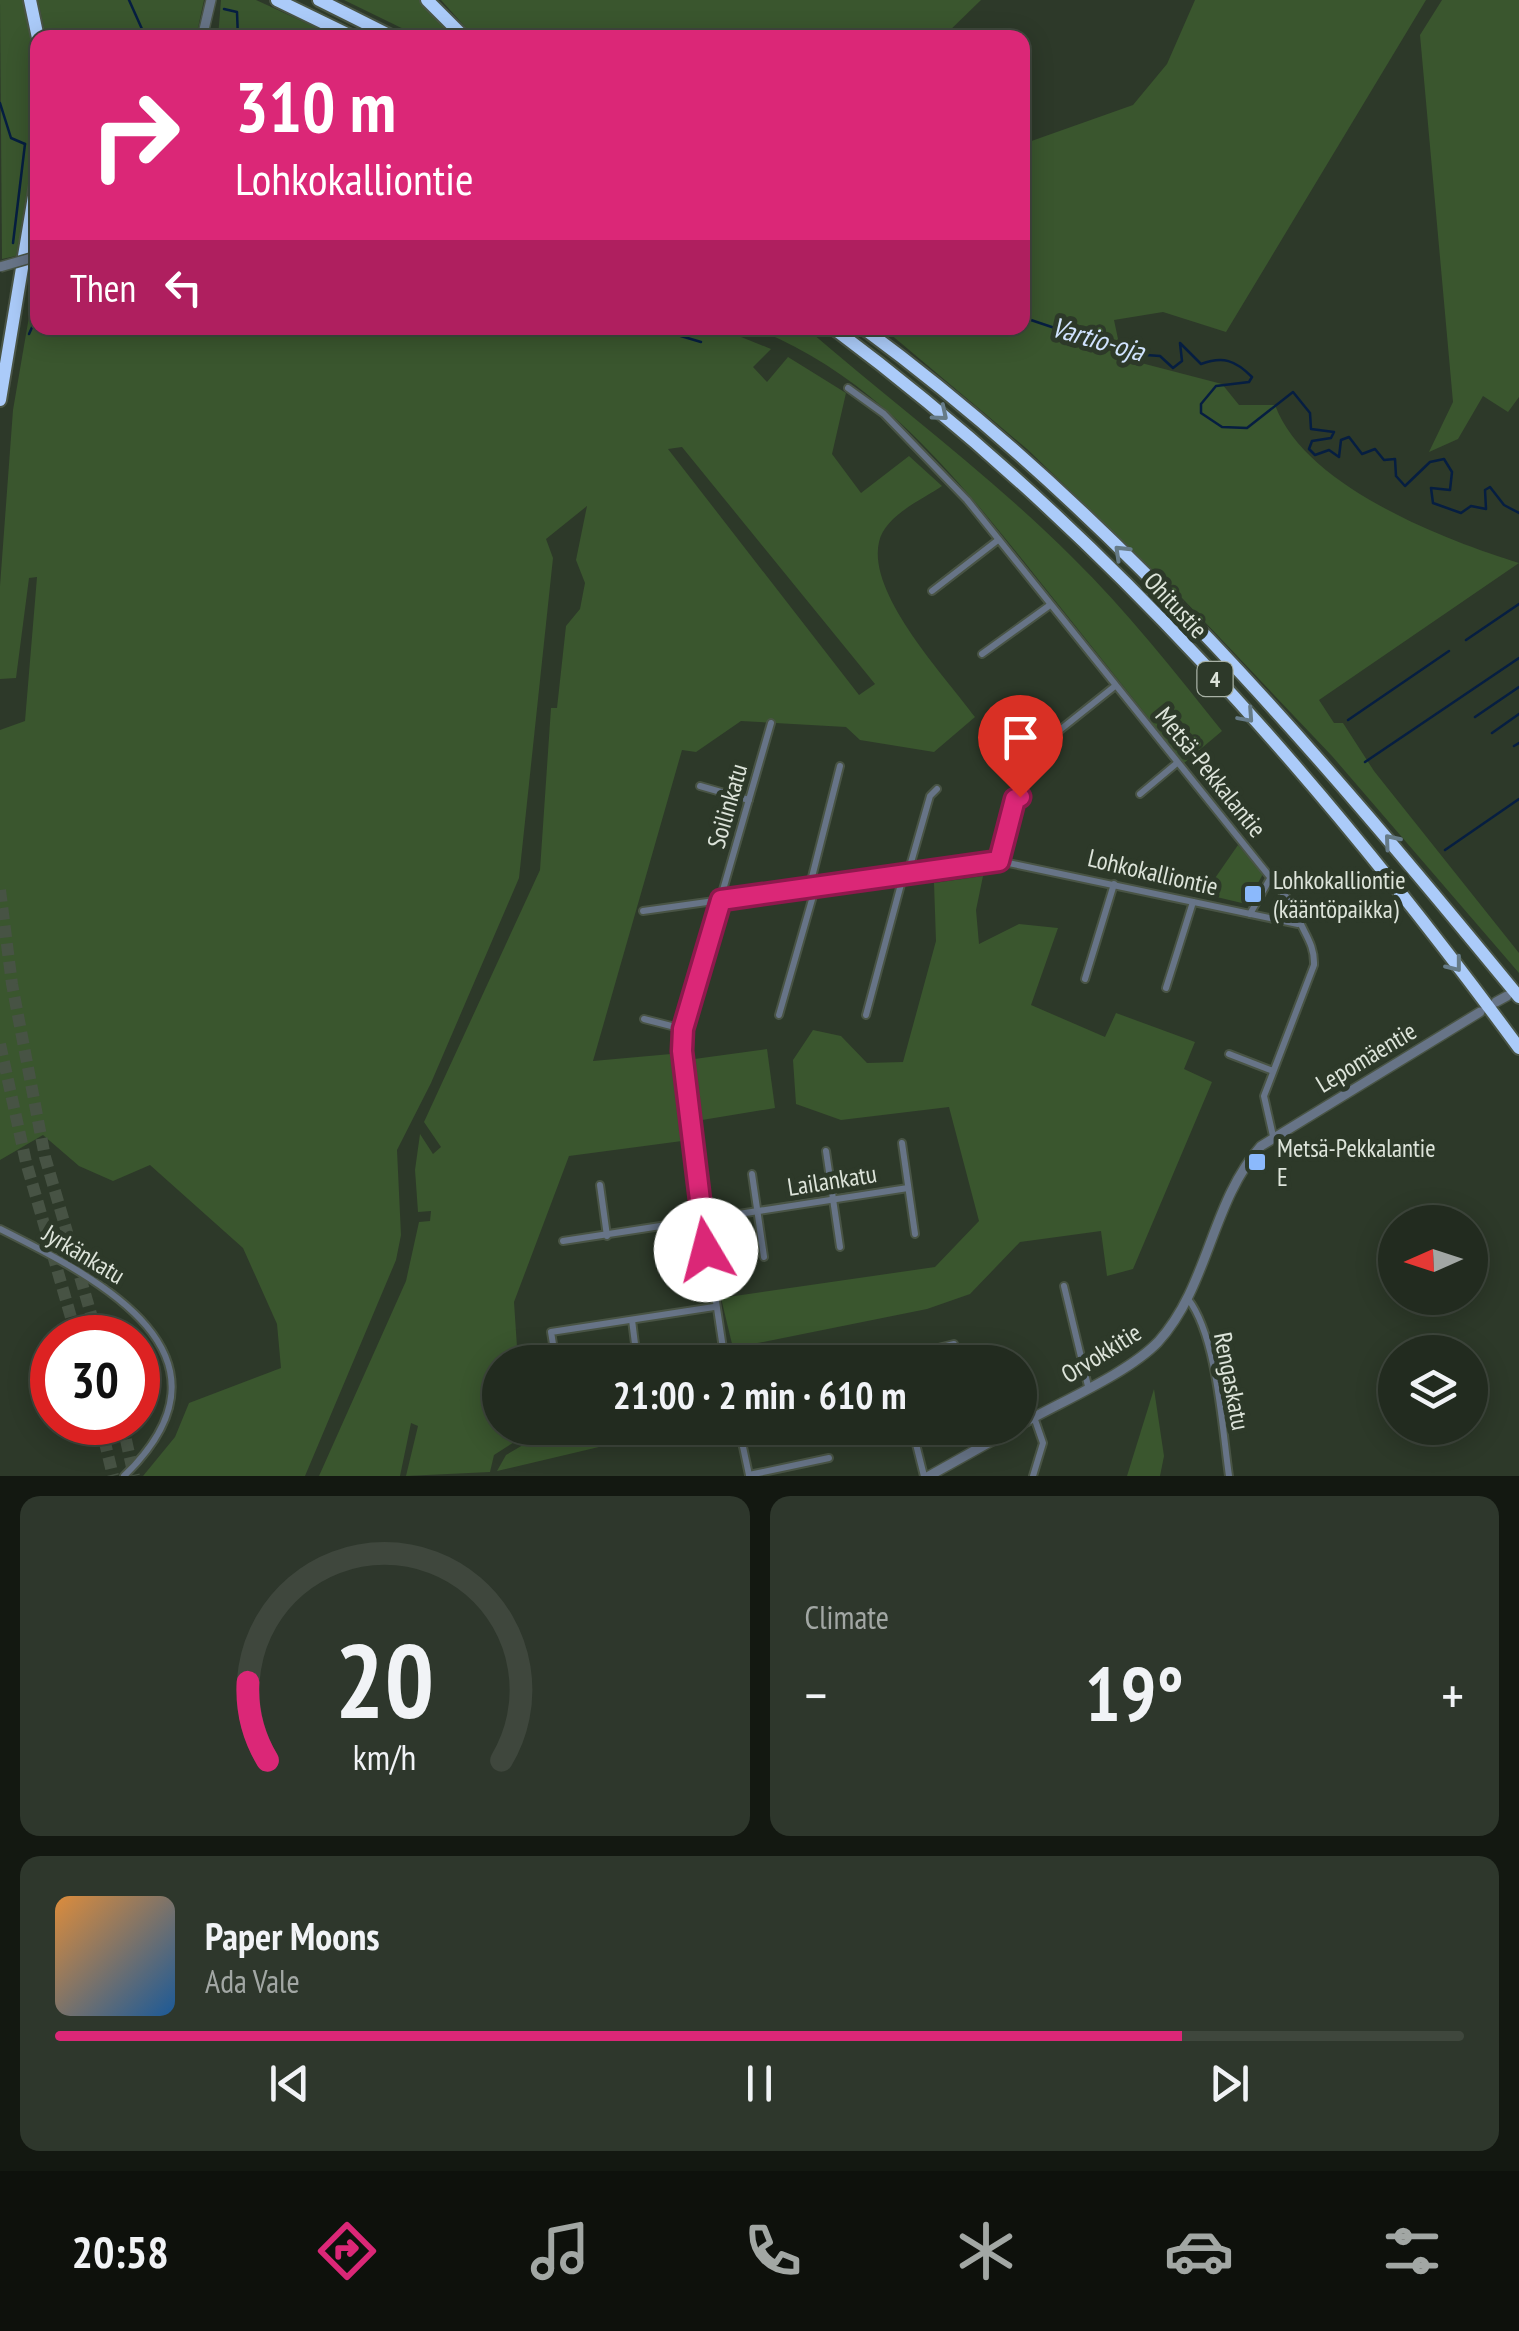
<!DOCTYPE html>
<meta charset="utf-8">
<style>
body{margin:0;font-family:"PT Sans Narrow",sans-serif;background:#2e372c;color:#f1f3f6;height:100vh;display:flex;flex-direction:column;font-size:38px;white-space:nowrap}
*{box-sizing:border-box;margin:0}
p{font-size:32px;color:#a2a7a4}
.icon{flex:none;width:55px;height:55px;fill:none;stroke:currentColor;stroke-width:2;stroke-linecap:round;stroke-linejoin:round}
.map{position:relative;height:1476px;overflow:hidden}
.sheet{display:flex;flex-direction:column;gap:20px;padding:20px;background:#131811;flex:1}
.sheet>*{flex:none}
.banner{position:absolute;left:30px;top:30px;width:1000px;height:305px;border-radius:20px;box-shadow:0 5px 25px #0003,0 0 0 2px #3f473d;background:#db2777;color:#fff;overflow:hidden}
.needle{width:65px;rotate:267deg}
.controls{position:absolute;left:1378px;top:1205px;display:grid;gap:20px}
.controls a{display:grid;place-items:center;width:110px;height:110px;border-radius:50%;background:#222b1f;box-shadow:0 5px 25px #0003,0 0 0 2px #3f473d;font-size:50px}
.speed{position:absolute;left:30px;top:1315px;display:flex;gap:20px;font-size:50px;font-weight:700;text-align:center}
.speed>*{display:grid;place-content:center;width:130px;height:130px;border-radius:50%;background:#222b1f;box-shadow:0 5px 25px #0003,0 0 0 2px #3f473d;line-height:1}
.speed .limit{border:15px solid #d22;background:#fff;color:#111}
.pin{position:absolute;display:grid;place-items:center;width:85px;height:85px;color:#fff;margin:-102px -42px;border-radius:50% 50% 50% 0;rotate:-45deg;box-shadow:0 0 10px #0007}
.pin .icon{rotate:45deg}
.me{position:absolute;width:110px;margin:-55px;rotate:352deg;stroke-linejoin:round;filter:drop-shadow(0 0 8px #0008)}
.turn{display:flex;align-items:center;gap:35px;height:210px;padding:0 40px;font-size:45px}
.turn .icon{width:130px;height:130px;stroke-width:2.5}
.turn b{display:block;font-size:70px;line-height:85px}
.then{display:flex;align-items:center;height:95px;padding:0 40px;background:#0003;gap:20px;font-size:38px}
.big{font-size:75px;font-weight:700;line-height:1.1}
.sheet .card{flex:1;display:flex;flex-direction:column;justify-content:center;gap:15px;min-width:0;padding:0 35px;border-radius:20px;background:#2e372c}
.sheet .dial{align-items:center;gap:0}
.dial svg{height:260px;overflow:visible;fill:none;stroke:#3f473d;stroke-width:7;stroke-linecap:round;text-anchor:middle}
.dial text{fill:#f1f3f6;stroke:none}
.song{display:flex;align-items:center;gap:30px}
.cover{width:120px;height:120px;border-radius:15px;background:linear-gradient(135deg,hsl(30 70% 55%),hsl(210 70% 35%))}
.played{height:10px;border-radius:5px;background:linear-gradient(90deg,#db2777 80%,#3f473d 80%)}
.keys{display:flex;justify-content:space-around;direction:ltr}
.heat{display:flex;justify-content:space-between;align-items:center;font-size:55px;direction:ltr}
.sheet .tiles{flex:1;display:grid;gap:20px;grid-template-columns:1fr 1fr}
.card:last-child{grid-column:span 2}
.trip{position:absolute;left:482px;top:1345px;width:555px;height:100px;border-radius:50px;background:#222b1f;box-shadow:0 5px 25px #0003,0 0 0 2px #3f473d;font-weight:700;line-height:100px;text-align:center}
.menu{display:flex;height:160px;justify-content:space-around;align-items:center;background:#0e110c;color:#a2a7a4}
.menu .icon{width:70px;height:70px}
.menu .active{color:#db2777}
.menu b{font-size:45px;color:#f1f3f6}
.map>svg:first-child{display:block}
.green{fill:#3a562e;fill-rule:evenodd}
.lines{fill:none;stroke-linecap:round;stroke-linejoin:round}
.stream{stroke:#061e41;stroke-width:2.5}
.motorway-tunnel{stroke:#475344;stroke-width:12;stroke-dasharray:12 6;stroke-linecap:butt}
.minor-casing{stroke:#495445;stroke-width:10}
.tertiary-casing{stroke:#495445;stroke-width:12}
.motorway-casing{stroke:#495445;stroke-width:16}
.minor{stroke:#677487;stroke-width:6}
.tertiary{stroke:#677487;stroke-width:9}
.motorway{stroke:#abcbf9;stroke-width:12}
.tertiary-bridge-casing{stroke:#495445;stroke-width:12;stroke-linecap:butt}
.tertiary-bridge{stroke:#677487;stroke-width:9}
.oneway{stroke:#667b87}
.route-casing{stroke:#8e194d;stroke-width:25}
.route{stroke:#db2777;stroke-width:18}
.poi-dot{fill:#8bb9fc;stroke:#2d3929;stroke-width:4}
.labels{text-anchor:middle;stroke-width:10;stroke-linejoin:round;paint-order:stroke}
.shield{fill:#2d3929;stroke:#a8b1a5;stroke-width:2.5}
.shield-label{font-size:22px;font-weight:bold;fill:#dde4da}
.street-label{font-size:25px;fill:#dde4da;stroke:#2d3929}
.poi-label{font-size:25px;fill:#dde4da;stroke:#2d3929;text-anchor:start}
.water-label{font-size:28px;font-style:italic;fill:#d1e3fe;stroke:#2d3929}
</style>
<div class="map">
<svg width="1519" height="1476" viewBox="0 0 1519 1476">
<rect width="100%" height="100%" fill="#2d3929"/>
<g class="green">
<path d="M 0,0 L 23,0 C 47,85 34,171 16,256 L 2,259 Z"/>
<path d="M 38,0 L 204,0 L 196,37 L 46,38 Z"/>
<path d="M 221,0 L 256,0 L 337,37 L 218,37 Z"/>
<path d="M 344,0 L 420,0 L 458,37 L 420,37 Z"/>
<path d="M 441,0 L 981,0 L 943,37 L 475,38 Z"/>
<path d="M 1195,0 L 1426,0 L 1226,332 L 1163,312 L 1114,320 L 1122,358 L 1222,384 L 1239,405 L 1275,405 C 1305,486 1442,539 1519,563 L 1319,700 L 1334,723 L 1343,723 L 1374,771 L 1519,953 L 1519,973 L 1332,756 L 1183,599 L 1027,449 L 883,328 L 1022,328 L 1023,144 L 1133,105 L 1167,64 Z"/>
<path d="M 1442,0 L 1519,0 L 1519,397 L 1508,412 L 1483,396 L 1458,439 L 1429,452 L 1453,402 L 1420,35 Z"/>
<path d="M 37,270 L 38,328 L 719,328 L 771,349 L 753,367 L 767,382 L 788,357 L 846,393 L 832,454 L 861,493 L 909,456 L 942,486 C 922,500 885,515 879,542 C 867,594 945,676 975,717 L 934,752 L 860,740 L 846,727 L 741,721 L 696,752 L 682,750 L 593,1061 L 671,1054 L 682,1141 L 569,1156 L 514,1302 L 518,1362 L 500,1362 L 500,1428 L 536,1428 L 494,1455 L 490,1472 L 406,1476 L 418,1426 L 411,1423 L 400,1476 L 319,1476 L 406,1281 L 419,1222 L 430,1221 L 431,1211 L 418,1212 L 415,1170 L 420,1134 L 433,1154 L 441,1147 L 424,1122 L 540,870 L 551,708 L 557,708 L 566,626 L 580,609 L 585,583 L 576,560 L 587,506 L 546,539 L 553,558 L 519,878 L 431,1083 L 397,1150 L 401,1235 L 396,1260 L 305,1476 L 143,1476 L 175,1437 L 189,1403 L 281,1368 L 277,1324 L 243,1248 L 150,1165 L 113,1181 L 79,1166 L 43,1135 L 0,1160 L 0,730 L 25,721 L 37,577 L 29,578 L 16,678 L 0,679 L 0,586 L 13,410 ZM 682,447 L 875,684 L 859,695 L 668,449 Z"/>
<path d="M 754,328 L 806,328 C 894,404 990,475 1072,557 C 1127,611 1174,671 1222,731 L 1184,763 C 1135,701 1086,639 1037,578 C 956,477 878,377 754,328 Z"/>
<path d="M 1238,845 L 1263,874 L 1246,904 L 1204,894 Z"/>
<path d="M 983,876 L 976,910 L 979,944 L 1019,924 L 1058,928 L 1031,1005 L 1105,1037 L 1116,1013 L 1195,1042 L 1184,1069 L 1212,1082 L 1133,1269 L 1107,1276 L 1101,1231 L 1020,1242 L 970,1294 L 927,1309 L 733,1348 L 721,1298 L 935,1267 L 979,1221 L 949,1107 L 841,1120 L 796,1104 L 793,1060 L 813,1030 L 841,1036 L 867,1063 L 903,1062 L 936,941 L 934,883 Z"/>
<path d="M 767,1049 L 775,1108 L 696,1121 L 687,1060 Z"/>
<path d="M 1154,1389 L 1164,1456 L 1160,1476 L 1127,1476 Z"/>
<path d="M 552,1428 L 616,1428 L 637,1438 L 497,1471 L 506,1455 Z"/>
</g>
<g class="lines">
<g class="stream">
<path d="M 129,0 L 146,38"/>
<path d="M 224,9 L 237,12 L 238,38"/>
<path d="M 0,103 L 11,138 L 25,144"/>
<path d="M 13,243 L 25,144"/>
<path d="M 1022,317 L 1132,354 L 1160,356 L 1173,368 L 1182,361 L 1180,343 L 1201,364 C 1223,356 1235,360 1252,377 L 1249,382 L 1216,386 L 1201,404 L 1201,413 L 1222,427 L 1247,428 L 1293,392 L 1310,413 L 1311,429 L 1334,432 L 1331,438 L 1312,441 L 1309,449 L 1315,455 L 1329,450 L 1339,457 L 1341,440 L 1349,437 L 1362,454 L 1375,449 L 1384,460 L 1395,459 L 1396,476 L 1405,486 L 1430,462 L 1444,459 L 1452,472 L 1450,490 L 1431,488 L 1433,503 L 1461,513 L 1471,506 L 1486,509 L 1485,490 L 1490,487 L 1504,505 L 1519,513"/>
<path d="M 654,328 L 701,342"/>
<path d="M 29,334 L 38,314"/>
<path d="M 1466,640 L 1519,604"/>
<path d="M 1475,717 L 1519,687"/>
<path d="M 1348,720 L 1449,651"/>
<path d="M 1492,733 L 1519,714"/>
<path d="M 1514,746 L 1519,743"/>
<path d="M 1365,762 L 1519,658"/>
<path d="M 1445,850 L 1519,799"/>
</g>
<g class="motorway-tunnel">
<path d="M 0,890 L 12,984 L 45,1157 L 98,1338"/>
<path d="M 0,1044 L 26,1162 L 77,1338"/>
<path d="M 100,1422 L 113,1476"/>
<path d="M 122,1422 L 134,1476"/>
</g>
<defs>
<g id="minor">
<path d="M 848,388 L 884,414 L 967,500 L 1295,908 C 1300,930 1315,941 1314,965 L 1264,1096 L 1273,1136"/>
<path d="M 932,591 L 998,540"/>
<path d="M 982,654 L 1050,605"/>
<path d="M 1021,766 L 1026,757 L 1115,686"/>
<path d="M 700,786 L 749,800"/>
<path d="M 1140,794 L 1177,763"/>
<path d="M 999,861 L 1015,799 L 1021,797"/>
<path d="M 643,911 L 999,861 L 1298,924"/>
<path d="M 1250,914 L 1271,877"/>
<path d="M 1085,979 L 1114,884"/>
<path d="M 1166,988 L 1193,902"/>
<path d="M 779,1015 L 813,896 L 812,877 L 840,766"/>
<path d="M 866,1015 L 904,873 L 910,866 L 930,796 L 937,789"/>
<path d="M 644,1019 L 683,1029"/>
<path d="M 1229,1054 L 1273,1071"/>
<path d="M 902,1143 L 915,1234"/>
<path d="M 826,1151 L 840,1247"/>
<path d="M 752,1174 L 764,1257"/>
<path d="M 600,1185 L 607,1236"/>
<path d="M 0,1229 C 100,1279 249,1355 124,1476"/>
<path d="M 563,1241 L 908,1188"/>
<path d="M 1064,1286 L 1088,1386"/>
<path d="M 1188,1299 C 1217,1336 1222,1428 1229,1476"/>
<path d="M 632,1320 L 637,1360"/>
<path d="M 556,1362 L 551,1332 L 714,1307"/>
<path d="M 725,1362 L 683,1079 L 683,1029 L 771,723"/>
<path d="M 900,1362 L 899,1358 L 954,1344"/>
<path d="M 739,1428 L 749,1475"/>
<path d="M 912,1428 L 924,1476"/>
<path d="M 749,1475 L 829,1458"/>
<path d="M 1033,1476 L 1043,1443 L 1034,1417"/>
</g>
<g id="tertiary">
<path d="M 202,38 L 211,0"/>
<path d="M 1496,1002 L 1507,996"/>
<path d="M 1020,1425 C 1060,1402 1127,1374 1158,1342 C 1209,1286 1211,1202 1261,1146 L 1480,1012"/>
<path d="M 929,1476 L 1015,1428"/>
</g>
<g id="motorway">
<path d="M 30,0 L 38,38"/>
<path d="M 277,0 L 355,38"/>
<path d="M 319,0 L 395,38"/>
<path d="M 427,0 L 465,38"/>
<path d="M 31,257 L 38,229"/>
<path d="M 833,328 C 1099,526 1324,782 1519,1048"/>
<path d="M 863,328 C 1115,513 1322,757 1519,997"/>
<path d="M 0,400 L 38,172"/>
</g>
</defs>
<use href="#minor" class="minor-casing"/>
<use href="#tertiary" class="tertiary-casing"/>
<use href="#motorway" class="motorway-casing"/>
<use href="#minor" class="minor"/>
<use href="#tertiary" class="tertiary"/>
<use href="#motorway" class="motorway"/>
<defs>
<path id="tertiary-bridge" d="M 0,267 L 38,256"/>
</defs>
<use href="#tertiary-bridge" class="tertiary-bridge-casing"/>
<use href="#tertiary-bridge" class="tertiary-bridge"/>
</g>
<defs><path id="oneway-chevron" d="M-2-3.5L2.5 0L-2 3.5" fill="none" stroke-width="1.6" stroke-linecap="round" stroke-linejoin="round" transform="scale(2.5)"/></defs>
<g class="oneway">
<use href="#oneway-chevron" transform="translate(941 414) rotate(40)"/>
<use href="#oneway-chevron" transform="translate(1121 552) rotate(-136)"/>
<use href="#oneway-chevron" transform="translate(1247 716) rotate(48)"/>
<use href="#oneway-chevron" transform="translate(1391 841) rotate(-130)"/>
<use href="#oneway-chevron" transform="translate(1455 965) rotate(52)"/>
</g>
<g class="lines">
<defs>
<path id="route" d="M 706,1250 L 682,1051 L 683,1029 L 721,900 L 999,861 L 1015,799 L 1020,797"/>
</defs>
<use href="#route" class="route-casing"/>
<use href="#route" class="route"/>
</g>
<g class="poi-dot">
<rect x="1243" y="884" width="20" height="20" rx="5"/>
<rect x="1247" y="1152" width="20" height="20" rx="5"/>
</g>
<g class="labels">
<rect class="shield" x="1197.5" y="662" width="35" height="34" rx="8"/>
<g class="shield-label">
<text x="1215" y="687">4</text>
</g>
<g class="street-label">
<text transform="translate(1176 605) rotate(47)" y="9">Ohitustie</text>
<text transform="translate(1211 772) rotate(51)" y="9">Metsä-Pekkalantie</text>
<text transform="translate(727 806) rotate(-74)" y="9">Soilinkatu</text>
<text transform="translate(1153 872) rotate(13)" y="9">Lohkokalliontie</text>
<text transform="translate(1366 1057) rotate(-31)" y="9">Lepomäentie</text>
<text transform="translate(832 1180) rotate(-9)" y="9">Lailankatu</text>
<text transform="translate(84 1254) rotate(31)" y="9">Jyrkänkatu</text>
<text transform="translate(1101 1353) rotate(-32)" y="9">Orvokkitie</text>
<text transform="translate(1232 1381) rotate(79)" y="9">Rengaskatu</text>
</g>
<g class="poi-label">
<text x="1273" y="889">Lohkokalliontie<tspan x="1273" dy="29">(kääntöpaikka)</tspan></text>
<text x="1277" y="1157">Metsä-Pekkalantie<tspan x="1277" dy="29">E</tspan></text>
</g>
<g class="water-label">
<text transform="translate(1098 339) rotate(16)" y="10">Vartio-oja</text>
</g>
</g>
</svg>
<div class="controls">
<a><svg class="needle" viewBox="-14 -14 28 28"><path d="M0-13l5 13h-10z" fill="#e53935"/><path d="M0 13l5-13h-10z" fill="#a2a7a4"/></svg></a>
<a><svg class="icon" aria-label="layers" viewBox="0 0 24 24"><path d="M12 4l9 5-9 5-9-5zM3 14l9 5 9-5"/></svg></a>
</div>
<div class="speed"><div class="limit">30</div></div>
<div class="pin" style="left:1020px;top:797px;background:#d93025"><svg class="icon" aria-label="arrive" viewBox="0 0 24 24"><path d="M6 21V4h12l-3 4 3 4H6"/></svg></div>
<svg class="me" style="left:706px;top:1250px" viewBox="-20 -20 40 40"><circle r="19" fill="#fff"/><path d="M0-13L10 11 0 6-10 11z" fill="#db2777"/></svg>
<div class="trip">21:00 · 2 min · 610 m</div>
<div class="banner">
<div class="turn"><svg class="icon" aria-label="right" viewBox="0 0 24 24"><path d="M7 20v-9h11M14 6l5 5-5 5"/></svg><div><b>310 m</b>Lohkokalliontie</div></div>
<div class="then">Then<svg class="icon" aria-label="left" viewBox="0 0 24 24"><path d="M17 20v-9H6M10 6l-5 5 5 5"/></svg></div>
</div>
</div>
<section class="sheet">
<div class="tiles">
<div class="card dial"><svg viewBox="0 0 100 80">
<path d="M14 69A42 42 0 1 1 86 69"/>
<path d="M14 69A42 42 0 0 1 8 45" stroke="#db2777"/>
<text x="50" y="56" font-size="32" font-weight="700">20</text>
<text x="50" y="72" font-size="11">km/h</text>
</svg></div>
<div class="card"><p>Climate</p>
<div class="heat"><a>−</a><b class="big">19°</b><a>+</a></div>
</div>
<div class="card">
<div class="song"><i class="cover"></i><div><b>Paper Moons</b><p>Ada Vale</p></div></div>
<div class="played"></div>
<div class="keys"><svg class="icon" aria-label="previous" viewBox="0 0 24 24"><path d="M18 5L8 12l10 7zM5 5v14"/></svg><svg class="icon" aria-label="pause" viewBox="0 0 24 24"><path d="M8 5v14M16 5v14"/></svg><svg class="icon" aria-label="next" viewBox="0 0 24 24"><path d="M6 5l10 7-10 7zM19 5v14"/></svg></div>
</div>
</div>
</section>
<nav class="menu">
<b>20:58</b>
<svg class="icon active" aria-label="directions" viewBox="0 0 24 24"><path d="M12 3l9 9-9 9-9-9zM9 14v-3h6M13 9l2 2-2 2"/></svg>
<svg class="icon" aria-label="music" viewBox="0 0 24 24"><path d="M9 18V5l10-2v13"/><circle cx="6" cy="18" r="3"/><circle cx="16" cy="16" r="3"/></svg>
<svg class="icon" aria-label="phone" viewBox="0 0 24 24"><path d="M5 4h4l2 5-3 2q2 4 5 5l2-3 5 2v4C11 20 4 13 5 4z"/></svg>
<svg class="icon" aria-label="climate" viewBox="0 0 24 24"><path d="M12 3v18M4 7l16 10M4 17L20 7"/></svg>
<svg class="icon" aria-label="car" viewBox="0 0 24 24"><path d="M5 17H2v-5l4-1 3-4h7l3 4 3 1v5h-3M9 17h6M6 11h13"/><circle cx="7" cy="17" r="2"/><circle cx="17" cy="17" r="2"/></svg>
<svg class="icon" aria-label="filters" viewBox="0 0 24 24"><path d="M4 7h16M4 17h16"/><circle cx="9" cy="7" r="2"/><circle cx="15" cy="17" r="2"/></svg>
</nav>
